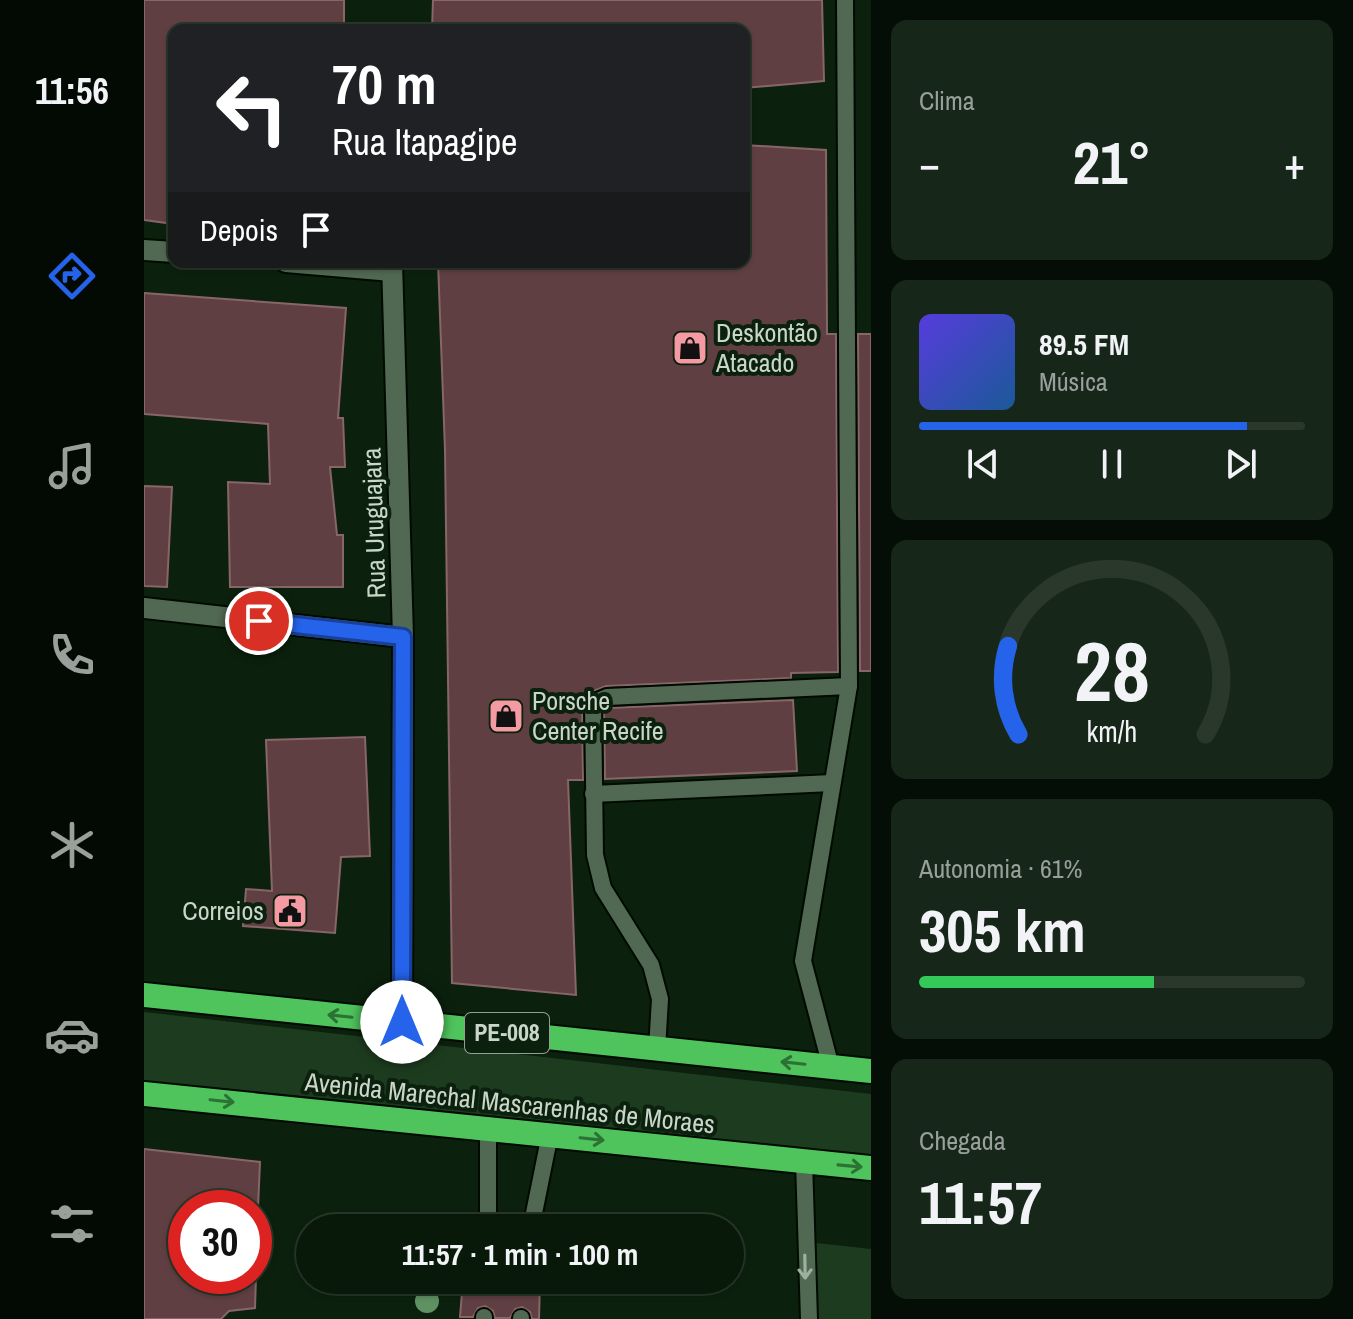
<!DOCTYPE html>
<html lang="pt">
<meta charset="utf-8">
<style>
body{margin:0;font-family:"Archivo Narrow",sans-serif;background:#162618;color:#f1f3f6;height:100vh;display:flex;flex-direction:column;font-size:30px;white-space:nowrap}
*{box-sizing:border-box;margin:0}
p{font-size:26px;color:#98a09c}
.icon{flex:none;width:44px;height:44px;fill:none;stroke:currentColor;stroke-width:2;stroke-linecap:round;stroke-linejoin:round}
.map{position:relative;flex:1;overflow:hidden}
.side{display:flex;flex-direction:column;gap:20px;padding:20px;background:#040e06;width:482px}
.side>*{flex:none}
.hud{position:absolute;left:24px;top:24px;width:582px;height:244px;border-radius:16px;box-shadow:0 2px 6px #0004,0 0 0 2px #29382b;background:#202124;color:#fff;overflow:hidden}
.speed{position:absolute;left:24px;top:1190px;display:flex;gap:16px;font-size:40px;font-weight:700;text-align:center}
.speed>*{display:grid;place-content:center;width:104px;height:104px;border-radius:50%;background:#08190a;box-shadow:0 2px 6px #0004,0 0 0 2px #29382b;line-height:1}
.speed .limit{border:12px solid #d22;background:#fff;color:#111}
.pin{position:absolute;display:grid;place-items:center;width:68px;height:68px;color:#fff;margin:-34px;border:4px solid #fff;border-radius:50%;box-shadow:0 2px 8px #0007}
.me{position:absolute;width:88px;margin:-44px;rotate:0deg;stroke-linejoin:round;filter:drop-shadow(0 0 6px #0008)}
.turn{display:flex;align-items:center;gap:28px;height:168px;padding:0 32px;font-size:36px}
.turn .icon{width:104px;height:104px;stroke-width:2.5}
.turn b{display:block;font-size:56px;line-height:68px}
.then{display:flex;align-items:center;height:76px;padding:0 32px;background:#0003;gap:16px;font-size:30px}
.big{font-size:60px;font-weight:700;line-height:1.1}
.side .widget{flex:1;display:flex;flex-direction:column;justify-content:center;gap:12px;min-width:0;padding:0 28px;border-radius:16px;background:#162618}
.side .dial{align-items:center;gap:0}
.dial svg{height:208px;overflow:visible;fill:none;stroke:#29382b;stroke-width:7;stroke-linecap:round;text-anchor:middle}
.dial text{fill:#f1f3f6;stroke:none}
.song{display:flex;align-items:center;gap:24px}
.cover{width:96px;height:96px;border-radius:12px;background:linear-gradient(135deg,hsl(250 70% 55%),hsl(210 70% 35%))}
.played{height:8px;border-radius:4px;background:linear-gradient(90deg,#2563eb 85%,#29382b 85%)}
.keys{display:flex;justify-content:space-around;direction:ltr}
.heat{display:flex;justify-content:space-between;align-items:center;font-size:44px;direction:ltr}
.charge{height:12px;border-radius:6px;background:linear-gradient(90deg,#34c759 61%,#29382b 0)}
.trip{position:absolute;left:152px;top:1214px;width:448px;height:80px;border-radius:40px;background:#08190a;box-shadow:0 2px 6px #0004,0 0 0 2px #29382b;font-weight:700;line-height:80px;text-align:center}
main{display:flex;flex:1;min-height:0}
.dock{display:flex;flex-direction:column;width:144px;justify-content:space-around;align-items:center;background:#030a04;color:#98a09c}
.dock .icon{width:56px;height:56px}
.dock .selected{color:#2563eb}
.dock b{font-size:36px;color:#f1f3f6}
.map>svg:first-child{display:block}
.green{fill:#1d3c1f}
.building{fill:#5f3f42;stroke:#886568;stroke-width:2}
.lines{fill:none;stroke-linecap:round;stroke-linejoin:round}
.lane-casing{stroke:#000a00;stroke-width:20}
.street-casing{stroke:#000a00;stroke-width:24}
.highway-casing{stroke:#000a00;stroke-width:28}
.lane{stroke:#516852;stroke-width:16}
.street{stroke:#516852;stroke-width:20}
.highway{stroke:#4fc45d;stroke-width:24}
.tree{fill:#5f9162}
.oneway{stroke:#2d7235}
.oneway2{stroke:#9fb09f}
.route-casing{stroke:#184099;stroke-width:20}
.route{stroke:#2563eb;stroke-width:14}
.labels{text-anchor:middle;stroke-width:8;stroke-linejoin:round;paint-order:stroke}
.shield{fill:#0b210d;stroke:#90a091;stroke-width:2}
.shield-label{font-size:24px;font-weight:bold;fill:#c9d6c9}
.poi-label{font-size:26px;fill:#c9d6c9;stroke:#0b210d;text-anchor:start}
.street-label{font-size:26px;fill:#c9d6c9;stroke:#0b210d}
</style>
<main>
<nav class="dock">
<b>11:56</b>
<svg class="icon selected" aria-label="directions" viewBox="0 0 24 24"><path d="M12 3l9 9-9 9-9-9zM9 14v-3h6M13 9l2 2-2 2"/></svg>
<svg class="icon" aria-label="music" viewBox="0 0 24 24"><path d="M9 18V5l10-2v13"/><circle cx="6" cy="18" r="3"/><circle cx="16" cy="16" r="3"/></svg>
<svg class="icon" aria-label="phone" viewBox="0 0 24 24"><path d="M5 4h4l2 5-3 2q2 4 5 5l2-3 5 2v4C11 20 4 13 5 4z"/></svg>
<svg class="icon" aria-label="climate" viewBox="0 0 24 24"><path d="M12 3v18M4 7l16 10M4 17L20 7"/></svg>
<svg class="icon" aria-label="car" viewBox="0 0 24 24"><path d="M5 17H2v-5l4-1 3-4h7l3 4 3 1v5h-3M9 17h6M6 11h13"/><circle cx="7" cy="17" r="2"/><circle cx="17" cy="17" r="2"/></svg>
<svg class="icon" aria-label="filters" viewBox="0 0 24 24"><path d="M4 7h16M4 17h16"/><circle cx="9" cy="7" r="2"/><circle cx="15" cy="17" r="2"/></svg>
</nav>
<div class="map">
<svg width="727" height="1319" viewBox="0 0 727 1319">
<rect width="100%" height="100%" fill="#0b210d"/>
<g class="green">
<path d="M 0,1012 L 727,1094 L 727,1159 L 0,1083 Z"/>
<path d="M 663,1242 L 727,1249 L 727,1319 L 671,1319 Z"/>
</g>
<g class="building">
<path d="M 0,0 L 200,0 L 200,30 L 30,30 L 30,224 L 0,220 Z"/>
<path d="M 289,0 L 678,0 L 680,81 L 600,88 L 600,30 L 288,30 Z"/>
<path d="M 600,145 L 682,150 L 683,334 L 692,334 L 694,672 L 647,673 L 647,678 L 462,686 L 444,693 L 438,703 L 439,780 L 424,780 L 432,995 L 308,983 L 301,450 L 294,262 L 600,262 Z"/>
<path d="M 0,293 L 202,308 L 194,418 L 199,418 L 201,467 L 186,467 L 193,535 L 199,535 L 199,587 L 86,587 L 84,482 L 126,484 L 124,424 L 0,414 Z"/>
<path d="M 714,334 L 727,334 L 727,671 L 716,671 Z"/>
<path d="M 0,486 L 28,487 L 23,587 L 0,586 Z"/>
<path d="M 649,700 L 653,771 L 461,779 L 460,710 L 466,708 Z"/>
<path d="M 221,737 L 226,856 L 197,857 L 191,933 L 99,926 L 102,889 L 128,891 L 122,740 Z"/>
<path d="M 0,1149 L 116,1162 L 114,1208 L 42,1208 L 42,1276 L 112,1276 L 111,1308 L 85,1311 L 77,1319 L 0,1319 Z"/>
<path d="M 319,1280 L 396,1280 L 395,1319 L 388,1319 L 386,1312 L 378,1307 L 371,1309 L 366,1318 L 351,1318 L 349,1311 L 341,1306 L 334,1308 L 329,1317 L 316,1317 Z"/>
</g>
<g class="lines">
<defs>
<g id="lane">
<path d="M 701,0 L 705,686"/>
<path d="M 449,794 L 688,783"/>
<path d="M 513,1049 L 516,999 L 507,965 L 459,888 L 451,855 L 449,703 L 463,697 L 705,686 L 659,961 L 687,1067"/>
<path d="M 344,1127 L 344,1228"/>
<path d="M 660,1161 L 665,1319"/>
<path d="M 387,1228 L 406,1134"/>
<path d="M 377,1318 L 377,1319"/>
<path d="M 340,1319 L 340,1317"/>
</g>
<g id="street">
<path d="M 0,250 L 30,252"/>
<path d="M 142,262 L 248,271"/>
<path d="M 248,262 L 259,637 L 258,1022"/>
<path d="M 0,608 L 259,637"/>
</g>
<g id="highway">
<path d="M 0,995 L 727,1071"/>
<path d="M 0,1094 L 727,1168"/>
</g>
</defs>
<use href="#lane" class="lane-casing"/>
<use href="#street" class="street-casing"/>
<use href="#highway" class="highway-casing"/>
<use href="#lane" class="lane"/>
<use href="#street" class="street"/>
<use href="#highway" class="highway"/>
</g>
<circle class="tree" cx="283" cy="1301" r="12"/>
<defs><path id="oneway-shaft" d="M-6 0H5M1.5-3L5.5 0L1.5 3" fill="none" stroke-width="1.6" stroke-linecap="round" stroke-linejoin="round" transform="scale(2)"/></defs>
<g class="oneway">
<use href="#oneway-shaft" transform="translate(196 1016) rotate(-174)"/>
<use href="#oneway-shaft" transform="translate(649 1063) rotate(-174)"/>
<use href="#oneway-shaft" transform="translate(78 1101) rotate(6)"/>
<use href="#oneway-shaft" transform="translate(448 1139) rotate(6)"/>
<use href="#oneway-shaft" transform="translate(706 1166) rotate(5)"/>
</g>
<use class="oneway2" href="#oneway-shaft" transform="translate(661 1267) rotate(89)"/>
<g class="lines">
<defs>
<path id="route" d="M 115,621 L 259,637 L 258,1022"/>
</defs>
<use href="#route" class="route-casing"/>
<use href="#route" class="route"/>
</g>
<defs>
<symbol id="shop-square" viewBox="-11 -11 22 22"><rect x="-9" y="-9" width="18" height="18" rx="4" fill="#f49aa3" stroke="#0b210d"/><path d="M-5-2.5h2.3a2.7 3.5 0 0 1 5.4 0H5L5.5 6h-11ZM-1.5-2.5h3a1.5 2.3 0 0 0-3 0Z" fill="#111"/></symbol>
<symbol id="civic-square" viewBox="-11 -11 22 22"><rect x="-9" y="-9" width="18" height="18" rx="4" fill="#f49aa3" stroke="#0b210d"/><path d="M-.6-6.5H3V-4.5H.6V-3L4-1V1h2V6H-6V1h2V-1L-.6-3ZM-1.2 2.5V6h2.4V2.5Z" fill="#111"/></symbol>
</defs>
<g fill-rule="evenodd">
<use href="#shop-square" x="526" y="328" width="40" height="40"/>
<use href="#shop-square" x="342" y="696" width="40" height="40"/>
<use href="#civic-square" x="126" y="891" width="40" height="40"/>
</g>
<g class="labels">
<rect class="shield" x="321" y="1013" width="84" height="40" rx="6"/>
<g class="shield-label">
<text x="363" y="1041">PE-008</text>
</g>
<g class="poi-label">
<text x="572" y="342">Deskontão<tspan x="572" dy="30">Atacado</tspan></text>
<text x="388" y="710">Porsche<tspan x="388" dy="30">Center Recife</tspan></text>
<text x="120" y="920" text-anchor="end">Correios</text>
</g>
<g class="street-label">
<text transform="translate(230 523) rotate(-92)" y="9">Rua Uruguajara</text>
<text transform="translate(366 1103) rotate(6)" y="9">Avenida Marechal Mascarenhas de Moraes</text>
</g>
</g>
</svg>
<div class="speed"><div class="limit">30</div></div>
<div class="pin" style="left:115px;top:621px;background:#d93025"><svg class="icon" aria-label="arrive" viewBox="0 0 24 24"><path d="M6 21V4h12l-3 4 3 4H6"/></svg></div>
<svg class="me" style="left:258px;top:1022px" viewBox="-20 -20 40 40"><circle r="19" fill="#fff"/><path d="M0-13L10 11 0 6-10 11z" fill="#2563eb"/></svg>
<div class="trip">11:57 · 1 min · 100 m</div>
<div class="hud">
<div class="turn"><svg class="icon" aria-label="left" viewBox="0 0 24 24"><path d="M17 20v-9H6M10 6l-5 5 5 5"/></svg><div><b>70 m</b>Rua Itapagipe</div></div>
<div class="then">Depois<svg class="icon" aria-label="arrive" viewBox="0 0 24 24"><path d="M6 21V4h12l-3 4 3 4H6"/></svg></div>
</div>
</div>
<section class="side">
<div class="widget"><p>Clima</p>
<div class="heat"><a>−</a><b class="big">21°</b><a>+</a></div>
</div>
<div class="widget">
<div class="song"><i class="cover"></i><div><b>89.5 FM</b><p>Música</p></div></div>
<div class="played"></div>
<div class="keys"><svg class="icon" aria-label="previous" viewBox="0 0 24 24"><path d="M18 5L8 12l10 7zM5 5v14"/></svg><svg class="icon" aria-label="pause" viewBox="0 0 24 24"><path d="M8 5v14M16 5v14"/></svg><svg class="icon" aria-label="next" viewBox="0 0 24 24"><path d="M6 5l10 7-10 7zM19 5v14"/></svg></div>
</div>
<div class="widget dial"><svg viewBox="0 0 100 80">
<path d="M14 69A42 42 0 1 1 86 69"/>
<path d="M14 69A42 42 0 0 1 10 35" stroke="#2563eb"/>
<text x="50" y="56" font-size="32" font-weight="700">28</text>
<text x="50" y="72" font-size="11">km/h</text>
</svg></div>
<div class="widget"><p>Autonomia · 61%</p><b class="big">305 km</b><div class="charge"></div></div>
<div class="widget"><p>Chegada</p><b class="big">11:57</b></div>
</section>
</main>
